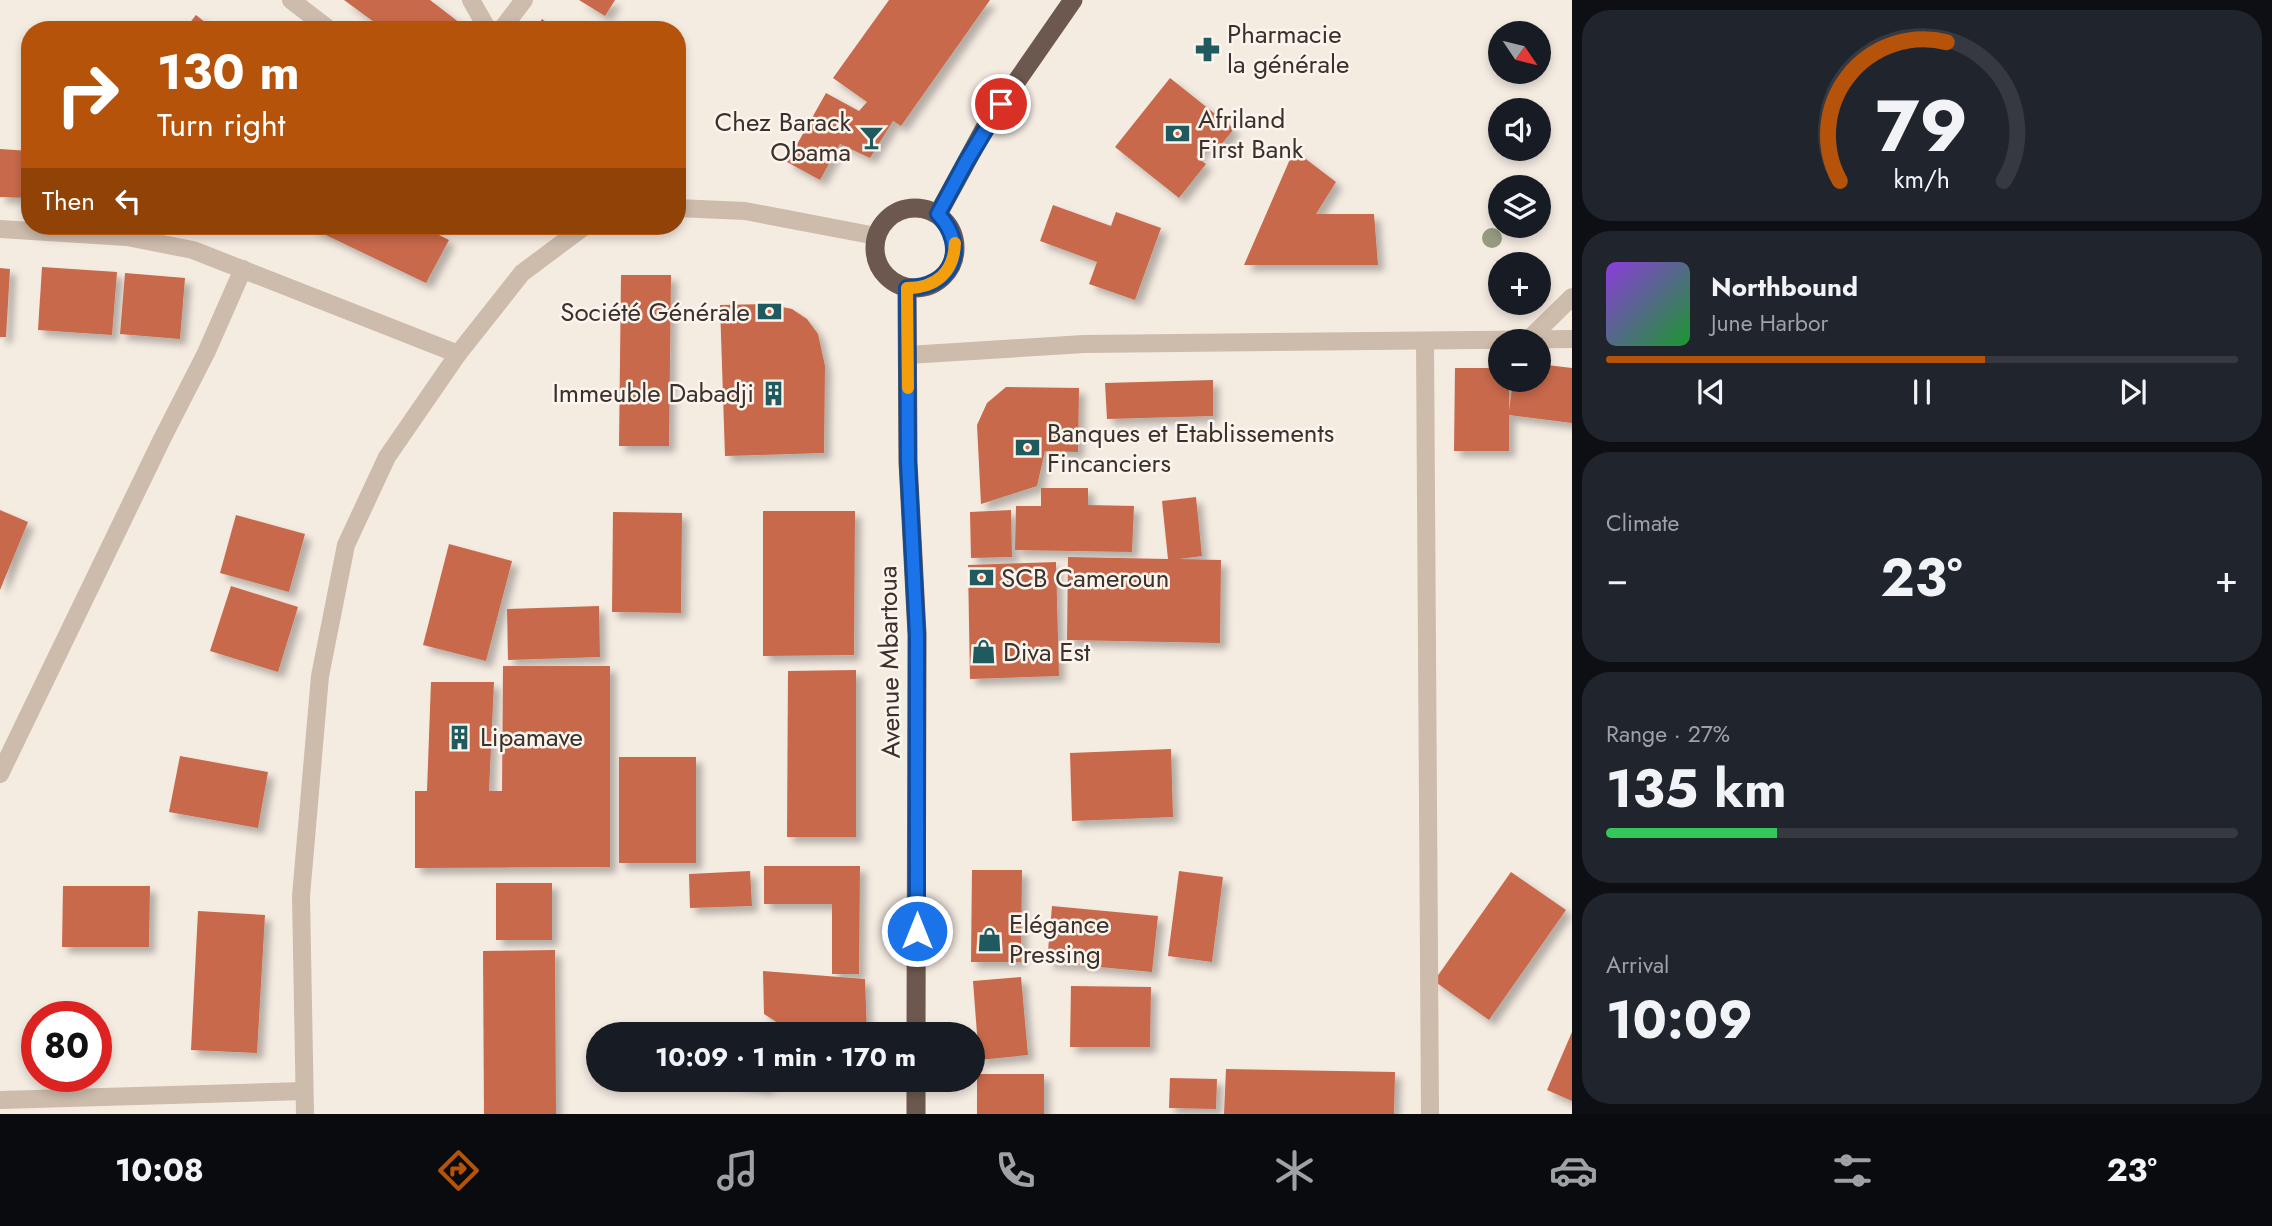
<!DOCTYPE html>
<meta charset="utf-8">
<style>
body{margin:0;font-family:Jost,sans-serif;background:#20242c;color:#f1f3f6;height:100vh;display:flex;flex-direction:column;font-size:26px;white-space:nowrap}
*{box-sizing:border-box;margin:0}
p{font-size:23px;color:#9ea1a6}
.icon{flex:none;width:38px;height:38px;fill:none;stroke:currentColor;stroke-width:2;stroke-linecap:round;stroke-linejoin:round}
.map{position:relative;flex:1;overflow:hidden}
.details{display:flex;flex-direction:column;gap:10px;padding:10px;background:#0d0f14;width:700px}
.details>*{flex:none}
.banner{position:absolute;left:21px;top:21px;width:665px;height:214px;border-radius:28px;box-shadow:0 4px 10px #0003;background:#b45309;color:#fff;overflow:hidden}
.needle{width:46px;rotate:125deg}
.buttons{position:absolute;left:1488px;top:21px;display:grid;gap:14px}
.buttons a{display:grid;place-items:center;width:63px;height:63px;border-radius:50%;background:#171b24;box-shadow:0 4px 10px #0003;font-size:35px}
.speed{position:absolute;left:21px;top:1001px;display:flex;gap:14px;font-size:35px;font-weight:700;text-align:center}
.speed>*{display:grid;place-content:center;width:91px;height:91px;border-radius:50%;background:#171b24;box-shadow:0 4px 10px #0003;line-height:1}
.speed .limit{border:10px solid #d22;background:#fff;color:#111}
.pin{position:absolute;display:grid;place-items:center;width:60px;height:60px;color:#fff;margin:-30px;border:4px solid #fff;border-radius:50%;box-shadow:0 2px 7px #0007}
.me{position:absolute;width:77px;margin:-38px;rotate:0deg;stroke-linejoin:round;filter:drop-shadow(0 0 5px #0008)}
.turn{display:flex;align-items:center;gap:24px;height:147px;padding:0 21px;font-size:32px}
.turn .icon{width:91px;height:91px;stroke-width:2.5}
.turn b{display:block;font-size:49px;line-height:60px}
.then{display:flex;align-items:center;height:66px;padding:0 21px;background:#0003;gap:14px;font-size:26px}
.big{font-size:52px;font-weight:700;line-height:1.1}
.details .tile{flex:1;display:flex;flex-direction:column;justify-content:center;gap:10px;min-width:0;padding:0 24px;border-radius:28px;background:#20242c}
.details .dial{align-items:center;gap:0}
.dial svg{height:182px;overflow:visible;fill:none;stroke:#363941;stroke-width:7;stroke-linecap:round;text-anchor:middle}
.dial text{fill:#f1f3f6;stroke:none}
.song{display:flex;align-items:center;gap:21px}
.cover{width:84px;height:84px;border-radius:10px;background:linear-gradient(135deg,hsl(270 70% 55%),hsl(130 70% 35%))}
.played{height:7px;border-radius:4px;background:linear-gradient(90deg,#b45309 60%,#363941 60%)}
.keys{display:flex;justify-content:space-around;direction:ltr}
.heat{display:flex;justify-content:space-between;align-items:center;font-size:38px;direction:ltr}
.charge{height:10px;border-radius:5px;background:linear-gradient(90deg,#34c759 27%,#363941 0)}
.trip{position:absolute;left:586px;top:1022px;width:399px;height:70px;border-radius:35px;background:#171b24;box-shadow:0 4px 10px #0003;font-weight:700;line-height:70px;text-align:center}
.dock{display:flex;height:112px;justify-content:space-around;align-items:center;background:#090b0e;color:#9ea1a6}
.dock .icon{width:49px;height:49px}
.dock .selected{color:#b45309}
.dock b{font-size:32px;color:#f1f3f6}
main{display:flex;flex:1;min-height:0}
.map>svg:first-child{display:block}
.building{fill:#c8694b;filter:url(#shadow)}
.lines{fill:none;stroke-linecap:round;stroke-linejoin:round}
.minor{stroke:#cdbbac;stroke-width:18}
.tertiary{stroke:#cdbbac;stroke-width:18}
.trunk{stroke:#6c584f;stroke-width:19}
.tree{fill:#969b7f}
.route-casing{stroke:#114b97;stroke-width:18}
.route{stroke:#1a73e8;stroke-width:12}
.slow{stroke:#f59e0b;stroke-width:12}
.labels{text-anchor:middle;stroke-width:5;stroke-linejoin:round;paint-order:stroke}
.poi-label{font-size:26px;fill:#3b302b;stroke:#fbf5ee;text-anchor:start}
.street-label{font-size:26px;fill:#3b302b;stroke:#fbf5ee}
</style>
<main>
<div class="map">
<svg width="1572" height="1114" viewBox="0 0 1572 1114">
<defs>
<filter id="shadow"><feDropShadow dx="6" dy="6" stdDeviation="3.5" flood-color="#0004"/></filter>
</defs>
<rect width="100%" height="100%" fill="#f4ebe1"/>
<g class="building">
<path d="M 344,0 L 430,0 L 469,30 L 385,30 Z"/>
<path d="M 579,0 L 615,0 L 605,16 Z"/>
<path d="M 889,0 L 990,0 L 901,126 L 893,121 L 870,158 L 840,144 L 820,180 L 787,162 L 826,93 L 859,111 L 867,102 L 833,78 Z"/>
<path d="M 196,15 L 215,30 L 184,30 Z"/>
<path d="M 542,19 L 557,30 L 535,30 Z"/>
<path d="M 1170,78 L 1234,129 L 1220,146 L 1211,139 L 1196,157 L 1206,164 L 1179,198 L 1115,147 Z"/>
<path d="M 0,149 L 30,151 L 30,198 L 0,197 Z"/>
<path d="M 1294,150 L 1336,182 L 1316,214 L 1374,214 L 1378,265 L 1244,265 Z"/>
<path d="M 1053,205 L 1111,226 L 1116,212 L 1161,228 L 1135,300 L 1089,284 L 1097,262 L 1040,241 Z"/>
<path d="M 307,226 L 421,226 L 449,240 L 426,283 Z"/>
<path d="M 42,267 L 117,272 L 112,335 L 38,330 Z"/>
<path d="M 0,268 L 10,269 L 6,337 L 0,337 Z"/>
<path d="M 125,273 L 185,278 L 180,339 L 120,334 Z"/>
<path d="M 621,275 L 671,275 L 669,446 L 619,446 Z"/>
<path d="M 768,304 L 792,309 L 807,319 L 818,334 L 825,366 L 824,453 L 725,456 L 720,305 Z"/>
<path d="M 1538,364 L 1572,368 L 1572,423 L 1509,415 L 1509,451 L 1454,451 L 1455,368 L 1500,368 L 1500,380 L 1509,380 L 1509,411 L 1513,380 L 1538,380 Z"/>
<path d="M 1213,380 L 1213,416 L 1107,419 L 1105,383 Z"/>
<path d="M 1006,387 L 1079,388 L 1078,452 L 1045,451 L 1037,486 L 981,504 L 977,425 L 987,403 Z"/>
<path d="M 1041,488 L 1088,488 L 1088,505 L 1134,506 L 1132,552 L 1015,550 L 1016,506 L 1041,506 Z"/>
<path d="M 1196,497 L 1202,556 L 1179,559 L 1221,560 L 1220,643 L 1067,640 L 1068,557 L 1168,559 L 1162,501 Z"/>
<path d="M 0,510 L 28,522 L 0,590 Z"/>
<path d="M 1011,510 L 1012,557 L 971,558 L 970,512 Z"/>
<path d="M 763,511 L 855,511 L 854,655 L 763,656 Z"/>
<path d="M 613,512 L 682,513 L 681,613 L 612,612 Z"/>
<path d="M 236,515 L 305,534 L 289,592 L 220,573 Z"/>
<path d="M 449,544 L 512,561 L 486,661 L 423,645 Z"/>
<path d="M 1056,562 L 1059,676 L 970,679 L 968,565 Z"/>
<path d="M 231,586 L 298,607 L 278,672 L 210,651 Z"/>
<path d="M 599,606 L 600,657 L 508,660 L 507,609 Z"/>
<path d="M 503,666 L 610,666 L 610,867 L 415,868 L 415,791 L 427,791 L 431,682 L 494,682 L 489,791 L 502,791 Z"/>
<path d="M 856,670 L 856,837 L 787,837 L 788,671 Z"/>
<path d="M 1171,749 L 1173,817 L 1072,821 L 1070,753 Z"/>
<path d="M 180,756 L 268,772 L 258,828 L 169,812 Z"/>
<rect x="619" y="757" width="77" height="106"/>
<path d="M 764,866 L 860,866 L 859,974 L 832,974 L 832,904 L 764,904 Z"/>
<path d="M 972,870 L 1022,870 L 1021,962 L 971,962 Z"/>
<path d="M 750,871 L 752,906 L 690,908 L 689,874 Z"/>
<path d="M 1179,871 L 1223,877 L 1212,962 L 1168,956 Z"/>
<path d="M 1511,872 L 1566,910 L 1489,1020 L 1434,981 Z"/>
<rect x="496" y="883" width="56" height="57"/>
<path d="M 63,886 L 150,886 L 149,947 L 62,947 Z"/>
<path d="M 1052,906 L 1158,916 L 1152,972 L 1047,962 Z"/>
<path d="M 198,911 L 265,915 L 257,1053 L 191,1050 Z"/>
<path d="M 555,950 L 556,1114 L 484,1114 L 483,951 Z"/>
<path d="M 763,971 L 865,979 L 867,1034 L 795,1034 L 764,1014 Z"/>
<path d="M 1021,977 L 1028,1055 L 979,1060 L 973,981 Z"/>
<path d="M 1071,986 L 1151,987 L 1150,1047 L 1070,1047 Z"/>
<path d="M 1572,1032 L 1572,1101 L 1547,1090 Z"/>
<path d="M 1226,1069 L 1395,1072 L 1394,1114 L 1224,1114 Z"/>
<rect x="977" y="1074" width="67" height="40"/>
<path d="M 1170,1078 L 1217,1079 L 1216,1109 L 1169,1108 Z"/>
<path d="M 716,1080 L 768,1080 L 767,1088 Z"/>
</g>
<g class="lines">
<g class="minor">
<path d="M 291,0 L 330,30"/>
<path d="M 471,0 L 488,30"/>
<path d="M 501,30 L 524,0"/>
<path d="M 1528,340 L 1572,297"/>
<path d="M 1425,341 L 1430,1114"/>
<path d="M 908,355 L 1084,344 L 1572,339"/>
<path d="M 0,774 L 162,439 L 206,353 L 243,269"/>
</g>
<g class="tertiary">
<path d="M 677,208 L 745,211 L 876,236"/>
<path d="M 0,229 L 127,237 L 193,250 L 458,354"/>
<path d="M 0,1100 L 304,1091"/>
<path d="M 305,1114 L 301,896 L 320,676 L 346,545 L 387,457 L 458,354 L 522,273 L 585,226"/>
</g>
<g class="trunk">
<circle cx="915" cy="248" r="40"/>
<path d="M 938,214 L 987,124 L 1073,0"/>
<path d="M 907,288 L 908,462 L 917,634 L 916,1034"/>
<path d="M 916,1114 L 916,1080"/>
</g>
</g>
<circle class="tree" cx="1492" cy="238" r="10"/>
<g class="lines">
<defs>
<path id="route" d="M 917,931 L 917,635 L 908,462 L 907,288 C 953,288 969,247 938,214 L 966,162 L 1001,104"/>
</defs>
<use href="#route" class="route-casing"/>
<use href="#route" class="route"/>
<path class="slow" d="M 908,388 L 907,288 C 936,288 954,272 955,243"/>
</g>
<defs>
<symbol id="pharmacy-bare" viewBox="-9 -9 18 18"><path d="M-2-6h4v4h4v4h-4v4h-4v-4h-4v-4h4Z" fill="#1f5a5e" stroke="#fbf5ee" stroke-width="2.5" paint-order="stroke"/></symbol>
<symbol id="bank-bare" viewBox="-9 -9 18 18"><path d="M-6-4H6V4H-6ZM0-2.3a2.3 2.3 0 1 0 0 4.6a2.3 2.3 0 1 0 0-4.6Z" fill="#1f5a5e" stroke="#fbf5ee" stroke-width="2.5" paint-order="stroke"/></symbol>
<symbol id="bar-bare" viewBox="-9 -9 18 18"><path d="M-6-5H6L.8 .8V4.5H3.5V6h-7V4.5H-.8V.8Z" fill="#1f5a5e" stroke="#fbf5ee" stroke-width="2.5" paint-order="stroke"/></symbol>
<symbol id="building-bare" viewBox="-9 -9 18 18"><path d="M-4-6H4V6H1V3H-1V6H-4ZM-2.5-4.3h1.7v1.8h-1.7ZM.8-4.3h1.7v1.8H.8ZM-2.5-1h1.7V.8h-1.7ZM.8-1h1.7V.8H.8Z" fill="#1f5a5e" stroke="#fbf5ee" stroke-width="2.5" paint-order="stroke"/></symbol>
<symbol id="shop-bare" viewBox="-9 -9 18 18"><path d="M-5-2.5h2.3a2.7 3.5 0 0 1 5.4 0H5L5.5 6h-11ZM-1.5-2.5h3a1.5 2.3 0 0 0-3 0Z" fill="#1f5a5e" stroke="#fbf5ee" stroke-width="2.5" paint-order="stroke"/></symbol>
</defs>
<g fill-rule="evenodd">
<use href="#pharmacy-bare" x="1190" y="32" width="35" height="35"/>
<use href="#bank-bare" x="1160" y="116" width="35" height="35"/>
<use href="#bar-bare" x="854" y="120" width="35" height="35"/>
<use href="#bank-bare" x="752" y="294" width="35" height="35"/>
<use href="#building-bare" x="756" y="376" width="35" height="35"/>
<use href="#bank-bare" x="1010" y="430" width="35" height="35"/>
<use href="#bank-bare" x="964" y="560" width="35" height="35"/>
<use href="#shop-bare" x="966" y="634" width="35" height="35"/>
<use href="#building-bare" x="442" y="720" width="35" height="35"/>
<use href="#shop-bare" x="972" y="922" width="35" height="35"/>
</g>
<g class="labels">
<g class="poi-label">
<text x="1227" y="43">Pharmacie<tspan x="1227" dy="30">la générale</tspan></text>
<text x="1198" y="128">Afriland<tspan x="1198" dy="30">First Bank</tspan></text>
<text x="851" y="131" text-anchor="end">Chez Barack<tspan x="851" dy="30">Obama</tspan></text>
<text x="750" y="321" text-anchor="end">Société Générale</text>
<text x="754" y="402" text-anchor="end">Immeuble Dabadji</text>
<text x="1047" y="442">Banques et Etablissements<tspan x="1047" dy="30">Fincanciers</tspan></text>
<text x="1001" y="587">SCB Cameroun</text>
<text x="1003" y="661">Diva Est</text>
<text x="480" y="746">Lipamave</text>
<text x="1009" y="933">Elégance<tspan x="1009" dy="30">Pressing</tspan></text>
</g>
<g class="street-label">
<text transform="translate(889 662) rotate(-91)" y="9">Avenue Mbartoua</text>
</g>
</g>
</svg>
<div class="buttons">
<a><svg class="needle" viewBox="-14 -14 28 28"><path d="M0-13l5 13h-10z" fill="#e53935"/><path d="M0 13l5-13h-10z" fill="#9ea1a6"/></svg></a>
<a><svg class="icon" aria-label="sound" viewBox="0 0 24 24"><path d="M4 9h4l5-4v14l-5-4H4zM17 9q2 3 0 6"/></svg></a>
<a><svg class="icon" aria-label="layers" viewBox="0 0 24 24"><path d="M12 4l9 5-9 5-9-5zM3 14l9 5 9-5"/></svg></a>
<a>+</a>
<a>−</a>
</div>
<div class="speed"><div class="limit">80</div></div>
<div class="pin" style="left:1001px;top:104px;background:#d93025"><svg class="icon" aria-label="arrive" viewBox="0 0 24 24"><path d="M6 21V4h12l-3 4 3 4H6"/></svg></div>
<svg class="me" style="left:917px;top:931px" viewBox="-20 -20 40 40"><circle r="17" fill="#1a73e8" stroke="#fff" stroke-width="3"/><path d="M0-11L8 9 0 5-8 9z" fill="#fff"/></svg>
<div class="trip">10:09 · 1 min · 170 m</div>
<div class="banner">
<div class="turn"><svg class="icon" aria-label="right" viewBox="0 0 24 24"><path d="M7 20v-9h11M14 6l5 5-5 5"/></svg><div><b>130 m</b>Turn right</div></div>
<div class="then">Then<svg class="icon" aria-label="left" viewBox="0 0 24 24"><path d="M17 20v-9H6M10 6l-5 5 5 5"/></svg></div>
</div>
</div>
<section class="details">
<div class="tile dial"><svg viewBox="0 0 100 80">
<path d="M14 69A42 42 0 1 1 86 69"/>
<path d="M14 69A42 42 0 0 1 61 8" stroke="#b45309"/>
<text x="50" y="56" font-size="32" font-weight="700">79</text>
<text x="50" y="72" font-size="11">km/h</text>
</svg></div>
<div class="tile">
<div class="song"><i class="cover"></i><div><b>Northbound</b><p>June Harbor</p></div></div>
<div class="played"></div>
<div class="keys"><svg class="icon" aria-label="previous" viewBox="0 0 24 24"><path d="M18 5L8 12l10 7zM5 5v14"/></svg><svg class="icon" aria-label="pause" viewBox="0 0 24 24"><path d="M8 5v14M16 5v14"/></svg><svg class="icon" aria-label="next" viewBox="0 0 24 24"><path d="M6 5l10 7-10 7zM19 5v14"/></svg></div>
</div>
<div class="tile"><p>Climate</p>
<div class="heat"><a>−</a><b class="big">23°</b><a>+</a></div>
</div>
<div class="tile"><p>Range · 27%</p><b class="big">135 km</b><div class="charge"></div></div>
<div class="tile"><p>Arrival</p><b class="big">10:09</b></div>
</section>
</main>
<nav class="dock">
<b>10:08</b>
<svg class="icon selected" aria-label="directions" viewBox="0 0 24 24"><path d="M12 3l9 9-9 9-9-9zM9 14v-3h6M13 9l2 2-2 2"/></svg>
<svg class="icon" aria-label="music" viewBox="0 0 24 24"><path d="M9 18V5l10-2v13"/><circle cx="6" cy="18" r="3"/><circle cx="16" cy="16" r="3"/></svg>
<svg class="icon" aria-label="phone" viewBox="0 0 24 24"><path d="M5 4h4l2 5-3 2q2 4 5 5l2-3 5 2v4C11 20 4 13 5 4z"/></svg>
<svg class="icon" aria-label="climate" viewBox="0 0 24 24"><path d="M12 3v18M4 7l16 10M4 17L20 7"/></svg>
<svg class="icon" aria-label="car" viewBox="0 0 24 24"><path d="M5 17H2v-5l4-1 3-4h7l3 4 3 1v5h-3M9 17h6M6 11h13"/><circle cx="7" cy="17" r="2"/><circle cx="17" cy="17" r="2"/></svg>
<svg class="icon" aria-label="filters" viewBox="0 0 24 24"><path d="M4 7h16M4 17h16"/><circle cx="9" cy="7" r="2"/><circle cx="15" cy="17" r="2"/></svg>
<b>23°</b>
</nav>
